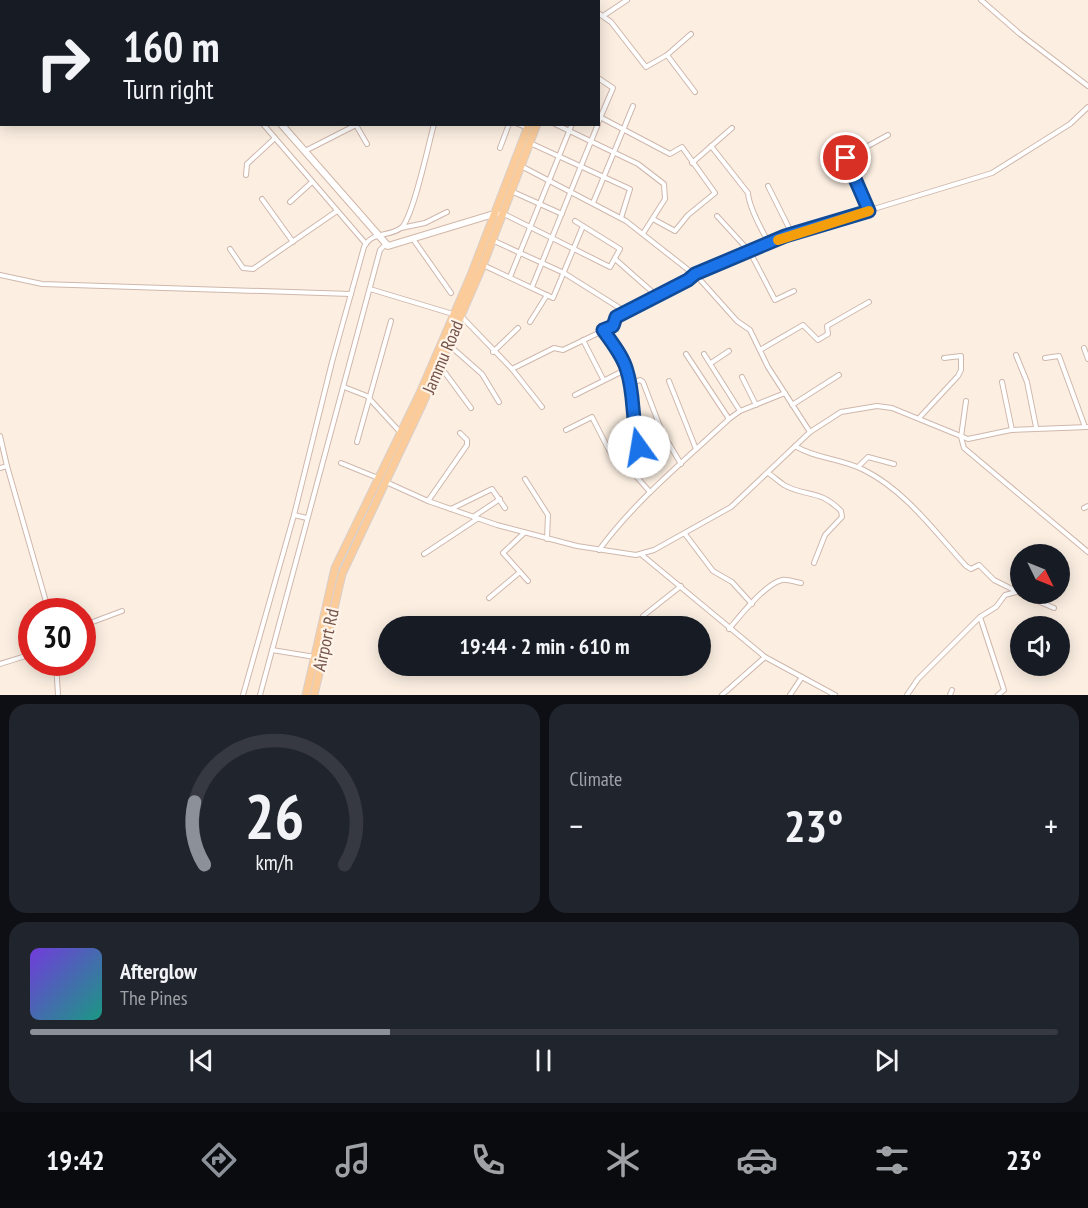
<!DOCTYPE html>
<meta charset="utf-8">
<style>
body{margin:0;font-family:"PT Sans Narrow",sans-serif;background:#20242c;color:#f1f3f6;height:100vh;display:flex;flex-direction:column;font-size:22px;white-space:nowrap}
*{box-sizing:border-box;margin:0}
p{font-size:20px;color:#9ea1a6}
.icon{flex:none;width:33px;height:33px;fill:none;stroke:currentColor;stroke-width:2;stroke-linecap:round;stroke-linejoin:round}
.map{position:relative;height:695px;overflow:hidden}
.drawer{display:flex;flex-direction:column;gap:9px;padding:9px;background:#0d0f14;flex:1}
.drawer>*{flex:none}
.top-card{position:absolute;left:0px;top:0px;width:600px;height:126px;box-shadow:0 3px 15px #0003;background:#171b24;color:#f1f3f6;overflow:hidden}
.needle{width:39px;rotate:133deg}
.controls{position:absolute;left:1010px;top:544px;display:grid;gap:12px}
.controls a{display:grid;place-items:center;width:60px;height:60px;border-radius:50%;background:#171b24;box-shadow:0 3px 15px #0003;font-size:30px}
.speed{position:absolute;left:18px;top:598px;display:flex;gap:12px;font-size:30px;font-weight:700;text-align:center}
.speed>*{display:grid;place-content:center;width:78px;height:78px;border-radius:50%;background:#171b24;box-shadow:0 3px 15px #0003;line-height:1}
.speed .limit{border:9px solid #d22;background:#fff;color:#111}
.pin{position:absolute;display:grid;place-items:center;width:51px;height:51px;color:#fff;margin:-26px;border:3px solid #fff;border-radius:50%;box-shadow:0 2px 6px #0007}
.me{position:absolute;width:66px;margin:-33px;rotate:347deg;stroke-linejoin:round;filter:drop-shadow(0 0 4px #0008)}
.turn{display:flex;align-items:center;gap:21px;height:126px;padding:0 24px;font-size:27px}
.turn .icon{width:78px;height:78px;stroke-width:2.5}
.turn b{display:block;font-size:42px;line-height:51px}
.big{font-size:45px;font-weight:700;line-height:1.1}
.drawer .tile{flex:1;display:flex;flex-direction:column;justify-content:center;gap:9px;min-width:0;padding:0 21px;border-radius:18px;background:#20242c}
.drawer .dial{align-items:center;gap:0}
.dial svg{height:156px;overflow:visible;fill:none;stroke:#363941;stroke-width:7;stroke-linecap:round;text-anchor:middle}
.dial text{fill:#f1f3f6;stroke:none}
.song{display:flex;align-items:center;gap:18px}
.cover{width:72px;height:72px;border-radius:9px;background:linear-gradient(135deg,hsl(260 70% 55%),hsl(170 70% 35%))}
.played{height:6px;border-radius:3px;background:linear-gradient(90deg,#8c9099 35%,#363941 35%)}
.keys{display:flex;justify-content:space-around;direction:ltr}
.heat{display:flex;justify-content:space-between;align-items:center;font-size:33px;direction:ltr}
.drawer .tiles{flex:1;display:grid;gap:9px;grid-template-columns:1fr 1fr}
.tile:last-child{grid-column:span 2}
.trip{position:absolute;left:378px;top:616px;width:333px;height:60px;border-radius:30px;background:#171b24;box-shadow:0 3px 15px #0003;font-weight:700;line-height:60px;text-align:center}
.tab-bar{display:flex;height:96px;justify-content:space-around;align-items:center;background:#090b0e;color:#9ea1a6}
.tab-bar .icon{width:42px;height:42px}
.tab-bar .selected{color:#8c9099}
.tab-bar b{font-size:27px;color:#f1f3f6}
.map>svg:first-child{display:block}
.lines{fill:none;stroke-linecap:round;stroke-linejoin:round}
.street-casing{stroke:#cfb7ac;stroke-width:6}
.secondary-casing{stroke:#d2b7a9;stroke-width:8}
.primary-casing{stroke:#d8cfcc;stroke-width:9}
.street{stroke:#fff;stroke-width:4}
.secondary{stroke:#fff;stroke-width:6}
.primary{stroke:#fbcc9a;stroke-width:7}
.route-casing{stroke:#114b97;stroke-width:15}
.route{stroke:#1a73e8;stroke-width:10}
.slow{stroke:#f59e0b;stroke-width:10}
.labels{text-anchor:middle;stroke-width:4.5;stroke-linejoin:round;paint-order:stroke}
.street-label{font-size:18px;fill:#745349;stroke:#fff4e9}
</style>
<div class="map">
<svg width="1088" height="695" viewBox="0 0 1088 695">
<rect width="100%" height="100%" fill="#fcefe2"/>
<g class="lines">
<defs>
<g id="street">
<path d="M 453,0 L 457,2"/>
<path d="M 981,0 L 1020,34 L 1088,86"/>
<path d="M 467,2 L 468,0"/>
<path d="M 559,2 L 559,0"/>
<path d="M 598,13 L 611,22 L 646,67 L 667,55 L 691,34"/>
<path d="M 603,16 L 627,0"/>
<path d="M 667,55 L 695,92"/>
<path d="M 598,78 L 613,88 L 598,123"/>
<path d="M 598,116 L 670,154 L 682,147 L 715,193 L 688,215 L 675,231 L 653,219"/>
<path d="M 263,124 L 366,244"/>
<path d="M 518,124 L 528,128"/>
<path d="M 555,124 L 638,164 L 664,184 L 665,199 L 644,232"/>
<path d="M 530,143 L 630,189 L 621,218"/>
<path d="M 711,146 L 748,193 C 749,207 761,229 769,243"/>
<path d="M 500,148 L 509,124"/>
<path d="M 305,151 L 356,125 L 367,144"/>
<path d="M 692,163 L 732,128"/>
<path d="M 521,166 L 626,221 L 691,272 L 698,274 L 785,236 L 992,173 L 1070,124 L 1088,107"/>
<path d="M 246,175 L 247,164 L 275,138"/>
<path d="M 768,186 L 792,234"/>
<path d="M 511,191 L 562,214"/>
<path d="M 262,199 L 293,242"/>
<path d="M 290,202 L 312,182"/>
<path d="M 593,203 L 633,106"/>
<path d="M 869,211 L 846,158 L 888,135"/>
<path d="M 502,213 L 610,267 L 620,249 L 575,221"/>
<path d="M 717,216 L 750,252 L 775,300 L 794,291"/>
<path d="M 401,228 L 425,223 L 447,212"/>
<path d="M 413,239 L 451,293"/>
<path d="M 492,240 L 564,273 L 626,312"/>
<path d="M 230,249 L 243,268 L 253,269 L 337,211"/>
<path d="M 615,259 L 657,296"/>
<path d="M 483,265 L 553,298 L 583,226"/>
<path d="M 0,275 L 42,284 L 351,294"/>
<path d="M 510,277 L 572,124"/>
<path d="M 532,287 L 598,124"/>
<path d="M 370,289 L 453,314"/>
<path d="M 461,316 L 512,369 L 554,348 L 563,350 L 613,326 L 616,317 L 688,280 L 695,274 L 737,321 L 750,330 L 768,367 L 810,432"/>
<path d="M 530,322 L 547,295"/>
<path d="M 603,330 C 611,341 621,354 626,367 C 635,392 631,420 639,447"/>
<path d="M 583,340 L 603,379"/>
<path d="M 449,345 L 482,374 L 499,402"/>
<path d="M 1084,348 L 1088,359"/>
<path d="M 760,350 L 803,325 L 818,340 L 828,334 L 827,326 L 869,302"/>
<path d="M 493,352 L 518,328"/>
<path d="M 686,354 L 729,419"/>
<path d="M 704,354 L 740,411"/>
<path d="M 1016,355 L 1027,382 L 1036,427"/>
<path d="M 1045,358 L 1059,356 L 1085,427"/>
<path d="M 711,363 L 729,351"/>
<path d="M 440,366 L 471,408"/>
<path d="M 512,369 L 542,407"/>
<path d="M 742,377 L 756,405"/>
<path d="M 669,381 L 696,449"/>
<path d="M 1002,382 L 1012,430"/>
<path d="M 630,384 L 640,380 L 643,382 L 662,432 L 681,464"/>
<path d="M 344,387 L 367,396 L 400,432"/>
<path d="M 575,395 L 627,369"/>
<path d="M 966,401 L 961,437 L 964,448 L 1088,552"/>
<path d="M 792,405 L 839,375"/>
<path d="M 920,417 L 958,376 L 961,370 L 961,356 L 944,358"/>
<path d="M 566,430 L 592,417 L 611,454 L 621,459 L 650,492"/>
<path d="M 0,436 L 7,466 L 0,468"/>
<path d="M 357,442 L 391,321"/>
<path d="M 795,446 C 816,459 841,458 864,470 C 906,491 935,532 966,566 L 971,569 L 979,565 L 994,580 L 1020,593"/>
<path d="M 621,459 L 639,447 L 664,436"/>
<path d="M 341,463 L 378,478"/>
<path d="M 7,466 L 49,612"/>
<path d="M 858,467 L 868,457 L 894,464"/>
<path d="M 768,473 C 773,476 778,481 784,485 C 805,497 820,489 841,511 L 842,517 L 825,535 L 814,563"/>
<path d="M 525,479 L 548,515 L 547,539"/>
<path d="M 386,482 L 428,501 L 497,525 L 577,546 L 636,555 L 654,550 L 731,507 L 810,432 L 841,412 L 877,406 L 892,408 L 968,439 L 1011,430 L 1088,427"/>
<path d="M 428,501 L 467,445 L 467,440 L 460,433"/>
<path d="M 1084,508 L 1088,506"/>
<path d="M 451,509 L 492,489 L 505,508"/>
<path d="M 294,515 L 307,518"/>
<path d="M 473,517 L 500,499"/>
<path d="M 524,533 L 503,553 L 528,581"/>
<path d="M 685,534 L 713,571 L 732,582 L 752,604"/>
<path d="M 599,550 C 635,501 684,461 729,419 L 740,411 L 785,393"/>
<path d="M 424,554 L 477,519"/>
<path d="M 642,555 L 765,657 L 835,695"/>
<path d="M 1021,594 L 1054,608"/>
<path d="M 489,598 L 520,572"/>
<path d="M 643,616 L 681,586"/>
<path d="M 980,617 L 1004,690 L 998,695"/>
<path d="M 82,626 L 122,611"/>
<path d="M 729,629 C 740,616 765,584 782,580 C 787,579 795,582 801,583"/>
<path d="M 272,650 L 315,657"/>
<path d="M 56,663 L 58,695"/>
<path d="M 0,664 L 32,654"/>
<path d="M 243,695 L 294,515 L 332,362 L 364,247 C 372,231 389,237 401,228 C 413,219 429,142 434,124"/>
<path d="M 260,695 L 380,250 L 386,244"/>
<path d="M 722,695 L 765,657"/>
<path d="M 790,695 L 802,677"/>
<path d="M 907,695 L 918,679 L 980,617 L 996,607 L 1005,595 L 1016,592"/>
<path d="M 950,695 L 952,690"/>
</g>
<g id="secondary">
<path d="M 175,0 L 177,2"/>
<path d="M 281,124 L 388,246 L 497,213"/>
</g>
<g id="primary">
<path d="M 578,2 L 578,0"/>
<path d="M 585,2 L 586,0"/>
<path d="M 306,695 L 335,568 L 420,393 L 471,275 L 529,124"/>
<path d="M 314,695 L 342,574 L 422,405 L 483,265 L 537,124"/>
</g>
</defs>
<use href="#street" class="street-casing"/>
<use href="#secondary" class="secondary-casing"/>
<use href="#primary" class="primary-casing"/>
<use href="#street" class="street"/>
<use href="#secondary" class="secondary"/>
<use href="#primary" class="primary"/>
</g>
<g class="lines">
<defs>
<path id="route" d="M 639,447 C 631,420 635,396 627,371 C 623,356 612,343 603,330 L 613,326 L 616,317 L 688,280 L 695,274 L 785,236 L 869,211 L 846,158"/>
</defs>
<use href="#route" class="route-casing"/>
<use href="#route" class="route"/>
<path class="slow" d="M 778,240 L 869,211"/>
</g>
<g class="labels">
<g class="street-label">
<text transform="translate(443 357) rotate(-67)" y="6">Jammu Road</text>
<text transform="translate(326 640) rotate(-77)" y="6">Airport Rd</text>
</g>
</g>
</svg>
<div class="controls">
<a><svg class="needle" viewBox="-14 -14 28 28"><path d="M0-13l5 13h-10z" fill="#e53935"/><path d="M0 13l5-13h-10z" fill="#9ea1a6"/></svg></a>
<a><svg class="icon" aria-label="sound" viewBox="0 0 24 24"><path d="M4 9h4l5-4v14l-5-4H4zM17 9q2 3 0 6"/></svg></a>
</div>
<div class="speed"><div class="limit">30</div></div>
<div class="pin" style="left:846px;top:158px;background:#d93025"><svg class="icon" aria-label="arrive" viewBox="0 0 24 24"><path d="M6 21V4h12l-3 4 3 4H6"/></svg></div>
<svg class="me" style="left:639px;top:447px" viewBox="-20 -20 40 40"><circle r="19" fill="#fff"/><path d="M0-13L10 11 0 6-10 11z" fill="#1a73e8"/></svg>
<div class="trip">19:44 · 2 min · 610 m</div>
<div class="top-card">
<div class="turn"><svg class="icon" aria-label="right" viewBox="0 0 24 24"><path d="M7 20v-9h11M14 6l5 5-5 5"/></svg><div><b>160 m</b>Turn right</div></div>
</div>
</div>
<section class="drawer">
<div class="tiles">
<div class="tile dial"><svg viewBox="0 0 100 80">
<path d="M14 69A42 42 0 1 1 86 69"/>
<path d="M14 69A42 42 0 0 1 9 37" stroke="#8c9099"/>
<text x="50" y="56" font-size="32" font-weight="700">26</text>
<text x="50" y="72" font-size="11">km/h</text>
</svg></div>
<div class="tile"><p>Climate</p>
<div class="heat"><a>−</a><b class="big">23°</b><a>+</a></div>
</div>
<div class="tile">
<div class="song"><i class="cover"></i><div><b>Afterglow</b><p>The Pines</p></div></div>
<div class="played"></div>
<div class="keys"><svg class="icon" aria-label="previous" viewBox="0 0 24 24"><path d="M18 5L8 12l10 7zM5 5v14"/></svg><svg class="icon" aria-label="pause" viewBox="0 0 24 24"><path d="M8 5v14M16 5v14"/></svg><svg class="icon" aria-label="next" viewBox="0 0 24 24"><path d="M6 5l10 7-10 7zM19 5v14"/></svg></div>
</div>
</div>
</section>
<nav class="tab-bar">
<b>19:42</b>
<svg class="icon selected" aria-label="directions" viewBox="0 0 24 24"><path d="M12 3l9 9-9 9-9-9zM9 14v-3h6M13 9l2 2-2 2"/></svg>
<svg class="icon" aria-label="music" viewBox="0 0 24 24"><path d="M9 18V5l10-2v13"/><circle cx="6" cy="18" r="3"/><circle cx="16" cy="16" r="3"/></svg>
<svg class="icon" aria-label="phone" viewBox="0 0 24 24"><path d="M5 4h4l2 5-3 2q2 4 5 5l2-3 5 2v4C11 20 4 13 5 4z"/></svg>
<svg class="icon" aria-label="climate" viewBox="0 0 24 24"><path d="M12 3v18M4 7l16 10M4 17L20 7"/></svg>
<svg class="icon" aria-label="car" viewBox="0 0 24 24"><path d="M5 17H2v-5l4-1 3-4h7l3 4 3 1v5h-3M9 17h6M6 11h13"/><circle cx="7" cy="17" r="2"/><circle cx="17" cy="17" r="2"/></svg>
<svg class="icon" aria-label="filters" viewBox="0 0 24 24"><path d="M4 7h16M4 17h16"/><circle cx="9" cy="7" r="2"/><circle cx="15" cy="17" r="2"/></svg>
<b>23°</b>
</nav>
